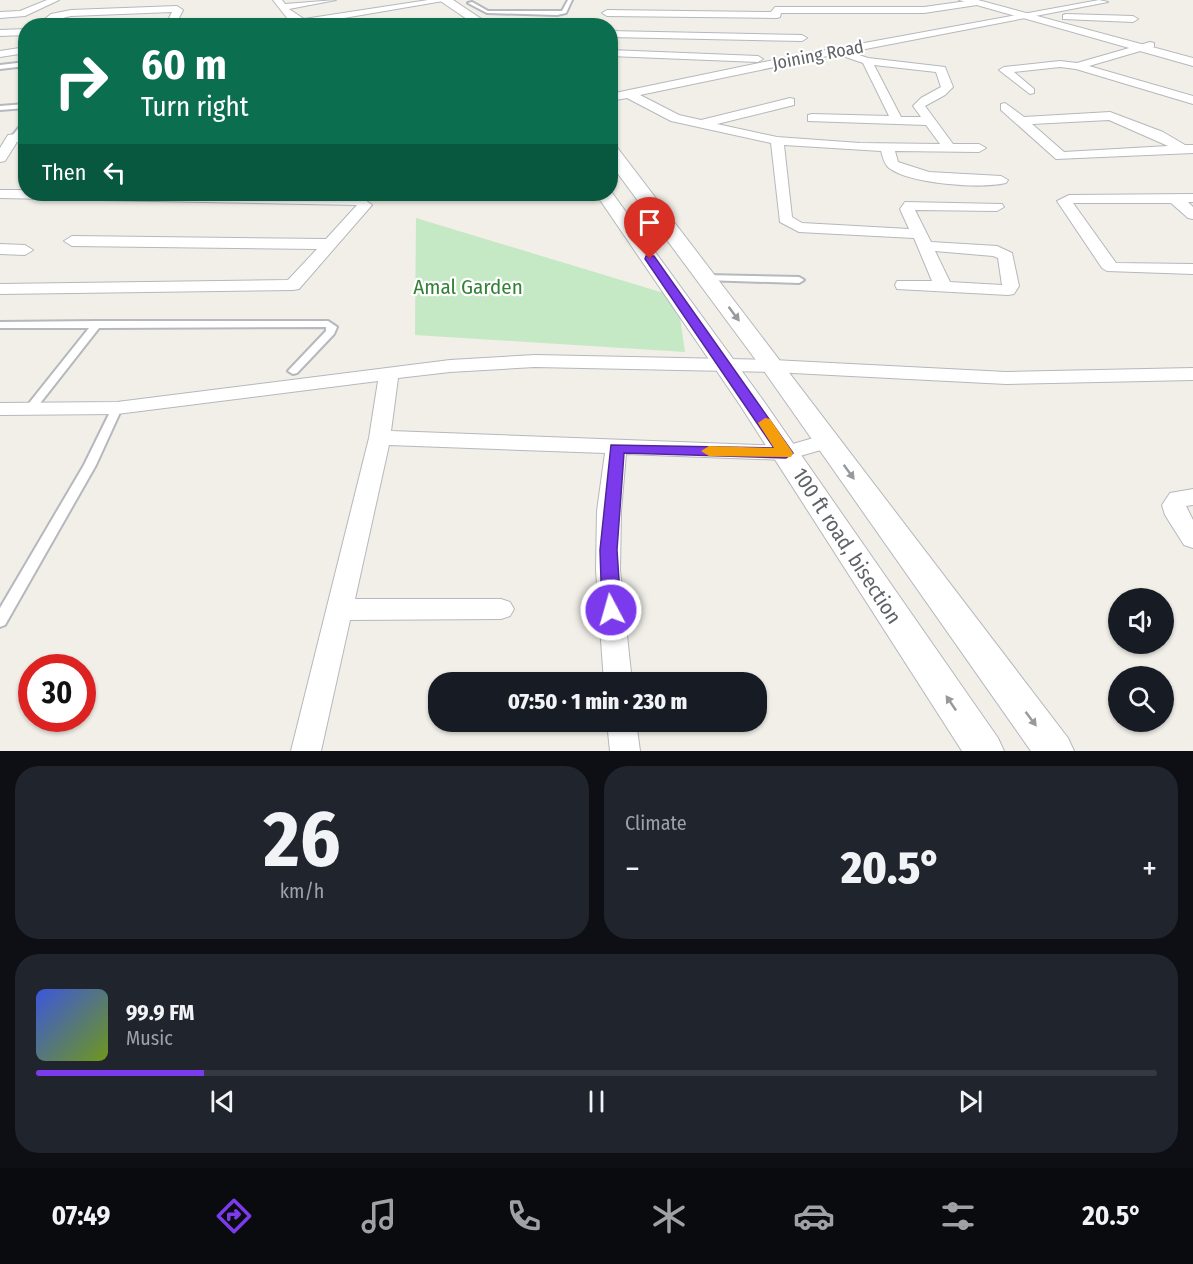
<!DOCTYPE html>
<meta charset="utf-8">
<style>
body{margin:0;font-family:"Fira Sans Condensed",sans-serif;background:#20242c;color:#f1f3f6;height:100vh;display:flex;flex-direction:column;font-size:22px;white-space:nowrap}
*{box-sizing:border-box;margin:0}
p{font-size:20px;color:#9ea1a6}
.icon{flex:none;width:33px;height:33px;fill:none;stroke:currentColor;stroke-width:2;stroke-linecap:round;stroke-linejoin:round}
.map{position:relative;height:751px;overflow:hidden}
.drawer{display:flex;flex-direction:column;gap:15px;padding:15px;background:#0d0f14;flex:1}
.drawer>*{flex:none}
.guide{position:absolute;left:18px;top:18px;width:600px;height:183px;border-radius:24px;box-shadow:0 2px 4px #0004;background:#0b6e4f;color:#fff;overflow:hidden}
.tools{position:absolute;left:1108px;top:588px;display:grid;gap:12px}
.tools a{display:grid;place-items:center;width:66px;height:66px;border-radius:50%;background:#171b24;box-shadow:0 2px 4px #0004;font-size:30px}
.speed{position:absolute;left:18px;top:654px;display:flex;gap:12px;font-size:30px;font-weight:700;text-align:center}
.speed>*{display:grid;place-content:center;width:78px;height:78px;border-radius:50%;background:#171b24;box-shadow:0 2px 4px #0004;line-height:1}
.speed .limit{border:9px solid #d22;background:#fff;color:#111}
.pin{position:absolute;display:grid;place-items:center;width:51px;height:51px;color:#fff;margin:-62px -26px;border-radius:50% 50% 50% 0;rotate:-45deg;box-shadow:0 0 6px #0007}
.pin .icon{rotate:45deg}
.me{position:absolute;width:66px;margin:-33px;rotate:354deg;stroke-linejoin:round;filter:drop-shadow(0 0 4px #0008)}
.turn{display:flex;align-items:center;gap:21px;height:126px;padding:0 24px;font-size:27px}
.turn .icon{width:78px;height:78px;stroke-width:2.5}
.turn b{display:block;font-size:42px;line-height:51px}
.then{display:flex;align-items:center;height:57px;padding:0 24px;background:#0003;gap:12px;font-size:22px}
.big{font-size:45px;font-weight:800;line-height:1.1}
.drawer .widget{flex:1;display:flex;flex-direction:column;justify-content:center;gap:9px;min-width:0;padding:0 21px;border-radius:24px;background:#20242c}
.drawer .dial{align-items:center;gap:0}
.dial b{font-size:78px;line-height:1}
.song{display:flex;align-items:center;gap:18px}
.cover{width:72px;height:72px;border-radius:9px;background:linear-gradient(135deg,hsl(230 70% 55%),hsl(80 70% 35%))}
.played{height:6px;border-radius:3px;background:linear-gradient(90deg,#7c3aed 15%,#363941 15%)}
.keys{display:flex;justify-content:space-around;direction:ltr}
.heat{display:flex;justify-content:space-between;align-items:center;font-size:33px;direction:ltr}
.drawer .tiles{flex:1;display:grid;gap:15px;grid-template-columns:1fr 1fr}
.widget:last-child{grid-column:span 2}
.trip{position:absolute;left:428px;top:672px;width:339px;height:60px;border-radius:24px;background:#171b24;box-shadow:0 2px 4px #0004;font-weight:800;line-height:60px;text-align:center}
.dock{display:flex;height:96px;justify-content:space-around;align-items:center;background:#090b0e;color:#9ea1a6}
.dock .icon{width:42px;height:42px}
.dock .active{color:#7c3aed}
.dock b{font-size:27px;color:#f1f3f6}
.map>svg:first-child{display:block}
.green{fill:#c5e8c5}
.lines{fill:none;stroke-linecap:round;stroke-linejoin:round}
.service-casing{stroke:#b5b8bc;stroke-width:4}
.minor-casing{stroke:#b5b8bc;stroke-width:2}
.tertiary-casing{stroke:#b5b8bc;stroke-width:2}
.service{fill:#fff;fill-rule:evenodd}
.minor{fill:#fff;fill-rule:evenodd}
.tertiary{fill:#fff;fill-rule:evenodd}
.oneway{fill:#979a9d}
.route{fill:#7c3aed;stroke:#51269a;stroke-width:1.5}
.slow{fill:#f59e0b}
.labels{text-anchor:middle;stroke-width:4.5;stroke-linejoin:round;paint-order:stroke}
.far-street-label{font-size:18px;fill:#5f6368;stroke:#fff}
.park-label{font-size:21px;fill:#348238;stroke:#fff}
.street-label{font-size:21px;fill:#5f6368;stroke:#fff}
</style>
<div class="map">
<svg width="1193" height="751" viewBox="0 0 1193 751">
<rect width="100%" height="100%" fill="#f1efe8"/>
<path class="green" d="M 416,218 L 677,297 L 685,352 L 415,335 Z"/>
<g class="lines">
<defs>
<g id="service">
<path d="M 568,0 L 572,0 L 566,13 L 557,15 L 487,13 L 468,3 L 472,2 L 488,11 L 562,11 Z"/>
<path d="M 26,62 L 26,66 L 0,69 L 0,65 Z"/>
<path d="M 26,104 L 26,108 L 0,110 L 0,106 Z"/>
<path d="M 26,119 L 26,126 L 16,138 L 12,138 L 12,136 Z"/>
<path d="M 706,275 L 799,277 L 804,280 L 799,283 L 703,280 L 701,278 Z"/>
<path d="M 97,321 L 328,321 L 337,327 L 334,334 L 297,373 L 293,374 L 288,371 L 326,331 L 326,327 L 99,328 L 34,411 L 26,411 L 24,409 L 26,407 L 89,328 L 0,328 L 0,322 Z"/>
<path d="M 117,405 L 122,408 L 96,465 L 5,625 L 0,627 L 0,608 L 84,465 L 112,408 Z"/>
</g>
<g id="minor">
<path d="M 47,0 L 59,0 L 25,16 L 0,18 L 0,12 L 20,11 Z"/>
<path d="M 273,0 L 282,0 L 285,4 L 336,0 L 289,9 L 304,19 L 428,0 L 449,0 L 303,25 L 287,18 Z"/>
<path d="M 974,0 L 977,1 L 977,5 L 924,13 L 781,13 L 780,17 L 777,18 L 607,16 L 602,13 L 607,10 L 771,12 L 775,7 L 924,7 Z"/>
<path d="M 1099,0 L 1108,2 L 850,52 L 868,58 L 945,67 L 953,87 L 945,95 L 925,106 L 953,144 L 979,144 L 986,148 L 979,152 L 895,151 L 898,162 L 929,172 L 1001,176 L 1008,180 L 1006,183 C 980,189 910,184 889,168 C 884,164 883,157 881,151 L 784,145 L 792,217 L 802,223 L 909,229 L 900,209 L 905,202 L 1002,204 L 1004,207 L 997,211 L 915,210 L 931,242 L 997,246 L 1012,253 L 1019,286 L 1014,294 L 1008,295 L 897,289 L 895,285 L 897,281 L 932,281 L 914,238 L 799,232 L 780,222 L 771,143 L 671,121 L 627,98 L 610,101 L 610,94 L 788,57 ZM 837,54 L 863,63 L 889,116 L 812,114 L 808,115 L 808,121 L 926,125 L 940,144 L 860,143 L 777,137 L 717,124 L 794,105 L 794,99 L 790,98 L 701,120 L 679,115 L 640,95 ZM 874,65 L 936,72 L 941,87 L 921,98 L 913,106 L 921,117 L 901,117 ZM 935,251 L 993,256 L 998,258 L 1002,285 L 950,282 Z"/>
<path d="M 177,6 L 183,10 L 177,22 L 179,26 L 170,26 L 167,22 L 172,12 L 71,16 C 58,18 49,26 36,26 L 51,14 L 71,10 Z"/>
<path d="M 1066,14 L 1133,16 L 1138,19 L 1133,22 L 1063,19 L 1063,15 Z"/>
<path d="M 26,29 L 26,35 L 0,36 L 0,30 Z"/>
<path d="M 610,31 L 802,35 L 807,38 L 802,41 L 610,37 Z"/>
<path d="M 1150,42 L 1154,43 L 1154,47 L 1089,66 L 1193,96 L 1193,104 L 1076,69 L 1060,67 L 1014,72 L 1034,89 L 1034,93 L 1030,94 L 999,70 L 1004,67 L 1060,61 L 1077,63 Z"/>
<path d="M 26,47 L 26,53 L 0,57 L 0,51 Z"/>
<path d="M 610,50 L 758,56 L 763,59 L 758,62 L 610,56 Z"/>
<path d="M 1005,103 L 1024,117 L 1110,112 L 1163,132 L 1185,145 L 1193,145 L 1193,153 L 1056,159 L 1001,110 L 1001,104 ZM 1109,120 L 1168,146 L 1064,152 L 1032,124 Z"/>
<path d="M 26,133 L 26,141 L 17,142 L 5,161 L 0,162 L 0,148 L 8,135 Z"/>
<path d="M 0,190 L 26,190 L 26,194 L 361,197 L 372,205 L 299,289 L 293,290 L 0,294 L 0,284 L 288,280 L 317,249 L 72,246 L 64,241 L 72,236 L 326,239 L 357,205 L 0,198 Z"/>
<path d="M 1193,194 L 1193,202 L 1188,202 L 1193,207 L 1193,219 L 1188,218 L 1171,203 L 1073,203 L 1116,263 L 1193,264 L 1193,274 L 1107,271 L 1102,268 L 1057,201 L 1069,195 Z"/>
<path d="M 0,244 L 25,245 L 33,250 L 25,255 L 0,254 Z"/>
<path d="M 535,355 L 773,360 L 1006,372 L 1193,368 L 1193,380 L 1006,384 L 773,372 L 535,367 L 450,372 L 398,378 L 391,431 L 786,446 L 827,434 L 835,436 L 838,441 L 835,446 L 786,460 L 626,454 L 621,511 L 620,570 L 632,682 L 604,682 L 596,570 L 597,511 L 605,453 L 389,445 L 355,599 L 501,599 L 510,602 L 514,609 L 510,616 L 501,619 L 350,620 L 321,751 L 291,751 L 369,438 L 378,381 L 117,414 L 0,415 L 0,403 L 117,402 L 450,360 Z"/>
<path d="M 1193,489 L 1193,505 L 1186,506 L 1193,520 L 1193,548 L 1184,545 L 1165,515 L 1162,505 L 1170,493 Z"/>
<path d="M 607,722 L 636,722 L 640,751 L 610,751 Z"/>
</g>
<g id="tertiary">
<path d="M 439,0 L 453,0 L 492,26 L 477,26 Z"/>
<path d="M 959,0 L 978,0 L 1193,58 L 1193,66 Z"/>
<path d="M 610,145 L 616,146 L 1068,738 L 1074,751 L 1031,751 L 764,371 L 610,163 Z"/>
<path d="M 610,190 L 760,396 L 998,738 L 1004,751 L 962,751 L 740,405 L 596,194 L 610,194 Z"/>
</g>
</defs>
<use href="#service" class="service-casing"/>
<use href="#minor" class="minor-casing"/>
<use href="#tertiary" class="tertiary-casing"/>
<use href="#service" class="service"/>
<use href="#minor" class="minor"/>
<use href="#tertiary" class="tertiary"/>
</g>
<defs><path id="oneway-solid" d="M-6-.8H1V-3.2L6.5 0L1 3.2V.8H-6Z" transform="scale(1.5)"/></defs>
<g class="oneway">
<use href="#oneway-solid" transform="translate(734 314) rotate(53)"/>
<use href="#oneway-solid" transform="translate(849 472) rotate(54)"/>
<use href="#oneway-solid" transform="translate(951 703) rotate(-124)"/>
<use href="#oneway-solid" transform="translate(1031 719) rotate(53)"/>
</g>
<path class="route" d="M 646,256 L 654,256 L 793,453 L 786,458 L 624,453 L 617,550 L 621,610 L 618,615 L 611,617 L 605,615 L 602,610 L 600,550 L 611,445 L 774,448 L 645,259 Z"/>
<path class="slow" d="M 765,418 L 770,419 L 791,450 L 793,453 L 791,457 L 709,456 L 701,451 L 709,446 L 774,448 L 758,423 Z"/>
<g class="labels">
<g class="far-street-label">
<text transform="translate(818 55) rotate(-11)" y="6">Joining Road</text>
</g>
<g class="park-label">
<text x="468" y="294">Amal Garden</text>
</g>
<g class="street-label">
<text transform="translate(847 546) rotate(57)" y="7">100 ft road, bisection</text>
</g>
</g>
</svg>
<div class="tools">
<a><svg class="icon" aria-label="sound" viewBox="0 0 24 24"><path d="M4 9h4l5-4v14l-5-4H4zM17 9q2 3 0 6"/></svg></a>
<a><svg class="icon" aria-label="search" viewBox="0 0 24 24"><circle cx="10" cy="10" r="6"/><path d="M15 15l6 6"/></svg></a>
</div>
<div class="speed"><div class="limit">30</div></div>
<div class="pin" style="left:650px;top:259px;background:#d93025"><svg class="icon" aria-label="arrive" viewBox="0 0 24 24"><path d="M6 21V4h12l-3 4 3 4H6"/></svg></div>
<svg class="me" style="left:611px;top:610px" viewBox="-20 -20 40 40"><circle r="17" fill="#7c3aed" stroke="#fff" stroke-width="3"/><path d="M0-11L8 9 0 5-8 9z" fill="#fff"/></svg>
<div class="trip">07:50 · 1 min · 230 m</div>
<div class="guide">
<div class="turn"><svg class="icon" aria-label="right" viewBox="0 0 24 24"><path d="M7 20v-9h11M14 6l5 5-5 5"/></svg><div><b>60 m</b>Turn right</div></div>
<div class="then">Then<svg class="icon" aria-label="left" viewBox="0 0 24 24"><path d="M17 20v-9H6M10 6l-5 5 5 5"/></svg></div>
</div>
</div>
<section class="drawer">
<div class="tiles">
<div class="widget dial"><b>26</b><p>km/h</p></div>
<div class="widget"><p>Climate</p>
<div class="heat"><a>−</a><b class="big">20.5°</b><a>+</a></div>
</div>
<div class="widget">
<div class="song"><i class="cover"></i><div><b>99.9 FM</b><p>Music</p></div></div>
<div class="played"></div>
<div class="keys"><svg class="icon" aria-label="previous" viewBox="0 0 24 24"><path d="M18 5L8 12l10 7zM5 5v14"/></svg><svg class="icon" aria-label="pause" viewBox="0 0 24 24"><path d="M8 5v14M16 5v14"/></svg><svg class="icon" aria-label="next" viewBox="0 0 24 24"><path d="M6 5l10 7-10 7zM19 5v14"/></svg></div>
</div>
</div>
</section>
<nav class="dock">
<b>07:49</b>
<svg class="icon active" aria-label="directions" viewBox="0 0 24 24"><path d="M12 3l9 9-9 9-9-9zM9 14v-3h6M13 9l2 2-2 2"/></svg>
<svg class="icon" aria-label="music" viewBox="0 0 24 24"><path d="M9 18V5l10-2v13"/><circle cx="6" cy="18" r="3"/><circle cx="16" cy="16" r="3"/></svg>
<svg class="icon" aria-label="phone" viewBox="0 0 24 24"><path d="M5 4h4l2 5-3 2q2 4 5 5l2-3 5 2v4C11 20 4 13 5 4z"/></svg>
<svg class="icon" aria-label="climate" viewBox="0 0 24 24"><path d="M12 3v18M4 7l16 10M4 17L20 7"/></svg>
<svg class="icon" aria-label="car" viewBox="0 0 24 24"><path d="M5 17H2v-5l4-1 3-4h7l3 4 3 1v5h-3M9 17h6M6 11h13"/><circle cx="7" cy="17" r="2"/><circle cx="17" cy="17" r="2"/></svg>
<svg class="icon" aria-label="filters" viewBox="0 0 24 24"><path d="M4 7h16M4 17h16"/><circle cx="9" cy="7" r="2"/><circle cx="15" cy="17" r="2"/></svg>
<b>20.5°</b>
</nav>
